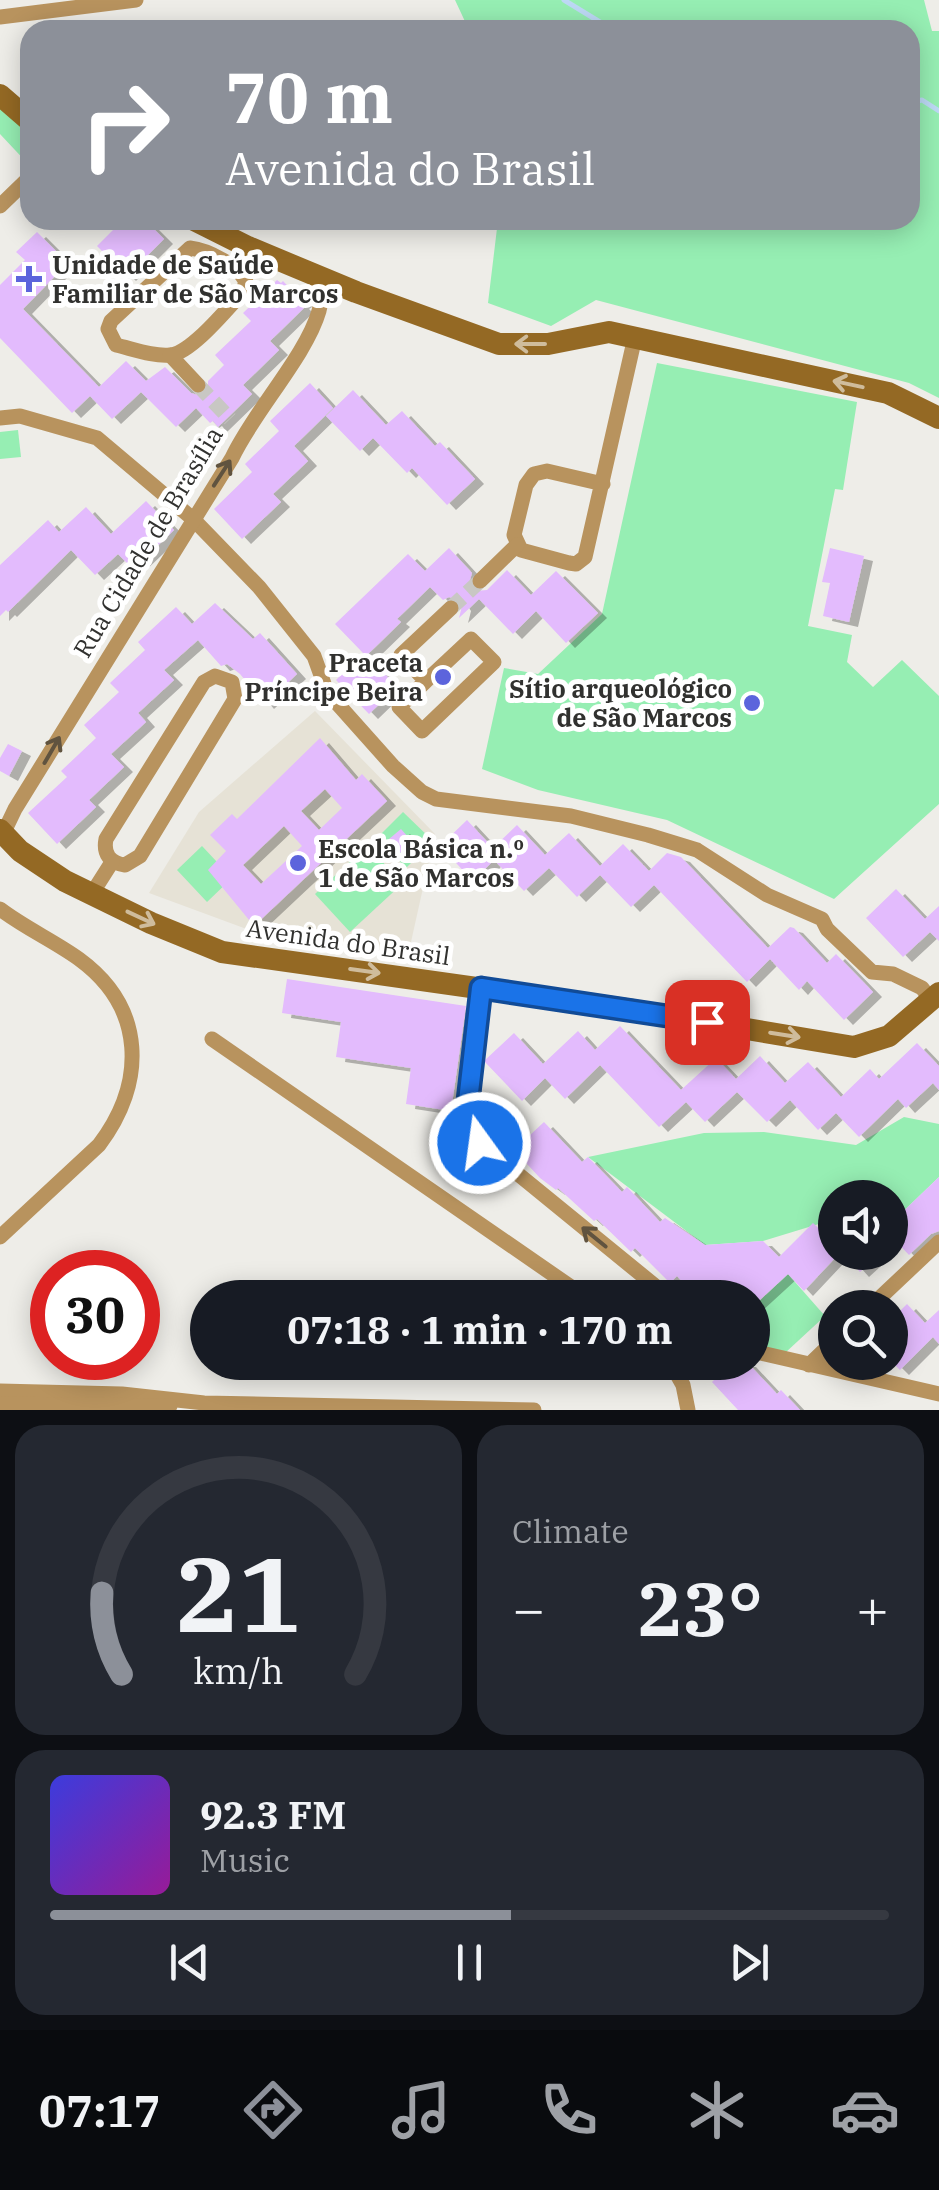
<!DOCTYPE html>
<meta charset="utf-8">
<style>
body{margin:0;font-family:"IBM Plex Serif",serif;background:#242831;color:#f1f3f6;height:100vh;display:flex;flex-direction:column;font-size:38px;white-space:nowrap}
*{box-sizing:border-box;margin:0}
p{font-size:32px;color:#9ea1a6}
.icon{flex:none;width:55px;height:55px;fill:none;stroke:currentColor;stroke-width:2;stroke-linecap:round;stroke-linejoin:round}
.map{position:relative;height:1410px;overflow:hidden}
.drawer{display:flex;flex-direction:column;gap:15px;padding:15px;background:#0d0f14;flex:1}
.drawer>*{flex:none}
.banner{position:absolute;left:20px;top:20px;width:900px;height:210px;border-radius:30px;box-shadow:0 5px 25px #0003;background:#8c9099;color:#fff;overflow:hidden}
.tools{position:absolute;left:818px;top:1180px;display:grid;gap:20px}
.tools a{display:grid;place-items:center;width:90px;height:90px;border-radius:50%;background:#171b24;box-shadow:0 5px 25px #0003;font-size:50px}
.speed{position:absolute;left:30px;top:1250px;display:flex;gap:20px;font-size:50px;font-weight:700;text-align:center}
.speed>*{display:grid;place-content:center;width:130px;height:130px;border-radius:50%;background:#171b24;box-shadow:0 5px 25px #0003;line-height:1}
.speed .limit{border:15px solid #d22;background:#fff;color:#111}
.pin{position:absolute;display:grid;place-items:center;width:85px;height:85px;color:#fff;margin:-42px;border-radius:20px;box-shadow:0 5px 15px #0006}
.me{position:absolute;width:110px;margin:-55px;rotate:346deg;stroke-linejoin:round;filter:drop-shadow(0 0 8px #0008)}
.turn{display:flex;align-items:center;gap:35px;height:210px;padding:0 40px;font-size:45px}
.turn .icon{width:130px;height:130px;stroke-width:2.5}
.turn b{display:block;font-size:70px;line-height:85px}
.big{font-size:75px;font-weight:700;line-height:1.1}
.drawer .tile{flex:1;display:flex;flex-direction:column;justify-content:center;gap:15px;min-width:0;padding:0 35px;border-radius:30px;background:#242831}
.drawer .dial{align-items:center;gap:0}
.dial svg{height:260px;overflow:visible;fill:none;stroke:#363941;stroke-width:7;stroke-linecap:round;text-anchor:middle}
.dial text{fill:#f1f3f6;stroke:none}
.song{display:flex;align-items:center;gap:30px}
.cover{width:120px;height:120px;border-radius:15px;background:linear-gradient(135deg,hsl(240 70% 55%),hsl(300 70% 35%))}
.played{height:10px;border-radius:5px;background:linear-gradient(90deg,#8c9099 55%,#363941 55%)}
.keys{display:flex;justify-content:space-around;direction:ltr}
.heat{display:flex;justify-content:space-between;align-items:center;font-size:55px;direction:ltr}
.drawer .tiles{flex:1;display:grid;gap:15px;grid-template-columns:1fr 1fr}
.tile:last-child{grid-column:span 2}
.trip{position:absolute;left:190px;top:1280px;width:580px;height:100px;border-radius:50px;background:#171b24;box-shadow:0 5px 25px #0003;font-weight:700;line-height:100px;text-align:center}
.tabs{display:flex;height:160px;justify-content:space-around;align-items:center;background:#090b0e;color:#9ea1a6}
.tabs .icon{width:70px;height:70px}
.tabs .active{color:#8c9099}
.tabs b{font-size:45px;color:#f1f3f6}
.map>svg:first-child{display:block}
.built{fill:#e6e2d6}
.green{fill:#96eeb3}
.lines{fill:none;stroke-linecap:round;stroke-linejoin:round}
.stream{stroke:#bdd9f5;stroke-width:5}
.building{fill:#e3bbfd;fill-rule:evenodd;filter:url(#shadow)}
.street-tunnel{stroke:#c8c7c3;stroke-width:15;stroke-dasharray:15 8;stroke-linecap:butt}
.street{stroke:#b8935e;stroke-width:15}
.secondary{stroke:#946924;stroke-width:22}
.oneway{stroke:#cfbc9c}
.oneway2{stroke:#60533f}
.route-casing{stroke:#114b97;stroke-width:25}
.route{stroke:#1a73e8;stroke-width:18}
.poi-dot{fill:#5c64dc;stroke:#fff;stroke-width:4}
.labels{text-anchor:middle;stroke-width:10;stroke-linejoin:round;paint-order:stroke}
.poi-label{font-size:25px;font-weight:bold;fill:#31312f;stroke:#fff;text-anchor:start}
.street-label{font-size:25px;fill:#31312f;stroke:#fff}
</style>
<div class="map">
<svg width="939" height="1410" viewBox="0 0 939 1410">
<defs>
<filter id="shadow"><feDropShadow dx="9" dy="5" stdDeviation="0" flood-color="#0004"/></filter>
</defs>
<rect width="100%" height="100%" fill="#eeede8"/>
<path class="built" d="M 315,711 L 435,834 L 407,960 L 263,935 L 149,893 L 199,812 Z"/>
<g class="green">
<path d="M 455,0 L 924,0 L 932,31 L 939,31 L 939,398 L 909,383 L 596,300 L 551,326 L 488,303 L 498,220 L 910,220 L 910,30 L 469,30 Z"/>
<path d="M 0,96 L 30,119 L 30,166 L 0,134 Z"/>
<path d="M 657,363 L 857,402 L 843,490 L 835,489 L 808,626 L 852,635 L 847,662 L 873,687 L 902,660 L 939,696 L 939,804 L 834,899 L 667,820 L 538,790 L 482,769 L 504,668 L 538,674 L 602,614 Z"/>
<path d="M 18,430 L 21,457 L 0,459 L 0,432 Z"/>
<path d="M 403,812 L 433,841 L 406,868 L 377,838 Z"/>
<path d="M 202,846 L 232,878 L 207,902 L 177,870 Z"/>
<path d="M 367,846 L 403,883 L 350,932 L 315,894 Z"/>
<path d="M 904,1117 L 939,1124 L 939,1177 L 890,1224 L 890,1198 L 835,1198 L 835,1219 L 763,1241 L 705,1245 L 588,1157 L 704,1133 L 764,1132 L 856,1145 Z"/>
<path d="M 788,1274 L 825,1316 L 785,1353 L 753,1346 L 753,1307 Z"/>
</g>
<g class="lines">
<g class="stream">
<path d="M 564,0 L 613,30"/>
<path d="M 910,103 L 922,100 L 939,111"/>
</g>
</g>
<g class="building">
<path d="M 123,220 L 145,220 L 164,239 L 127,276 L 97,246 Z"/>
<path d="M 37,232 L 66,261 L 56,271 L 58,273 L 23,309 L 99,387 L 126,361 L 146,381 L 165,367 L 191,393 L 201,396 L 208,389 L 208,381 L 224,365 L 215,355 L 251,321 L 243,313 L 277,280 L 281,283 L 283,281 L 303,302 L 300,304 L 304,308 L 270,341 L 279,350 L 243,385 L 252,394 L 218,427 L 213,421 L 210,423 L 196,408 L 176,427 L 141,392 L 112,419 L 90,396 L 72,413 L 0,338 L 0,285 L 25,260 L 16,252 Z"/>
<path d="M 310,383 L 333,408 L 294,446 L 308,461 L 273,494 L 281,502 L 242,539 L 214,509 L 252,472 L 245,464 L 279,431 L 270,421 Z"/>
<path d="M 353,390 L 386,425 L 402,411 L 435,446 L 440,442 L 475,479 L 447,505 L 412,468 L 407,473 L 373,438 L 360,451 L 326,416 Z"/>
<path d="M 146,501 L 174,530 L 133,569 L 118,554 L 95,575 L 71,550 L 8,612 L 6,610 L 0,616 L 0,565 L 48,520 L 59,532 L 86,507 L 111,534 Z"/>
<path d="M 449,548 L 472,573 L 469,583 L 476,591 L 487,590 L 507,570 L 531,595 L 556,571 L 598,613 L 566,643 L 536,611 L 513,634 L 479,599 L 459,618 L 462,606 L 458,600 L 449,597 L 443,600 L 430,587 L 397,619 L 401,622 L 367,655 L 397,687 L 369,714 L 336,680 L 363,653 L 335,624 L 408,554 L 425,571 Z"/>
<path d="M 830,548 L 864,556 L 849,622 L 823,616 L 830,583 L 822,582 Z"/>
<path d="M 215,603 L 253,639 L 260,633 L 297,674 L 265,704 L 240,674 L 227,664 L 221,666 L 198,640 L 164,670 L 174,680 L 138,713 L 146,722 L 111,754 L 124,767 L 89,800 L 96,807 L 57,844 L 28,813 L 67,777 L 61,771 L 96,738 L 84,725 L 119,692 L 110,683 L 145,650 L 138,642 L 176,607 L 192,624 Z"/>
<path d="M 320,738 L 356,780 L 362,774 L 387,801 L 254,926 L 208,870 L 226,851 L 210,835 L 232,814 L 237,819 ZM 325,789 L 342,808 L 319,830 L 301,811 ZM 284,826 L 302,846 L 261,884 L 243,865 Z"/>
<path d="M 8,744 L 22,751 L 9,776 L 0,771 L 0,758 Z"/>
<path d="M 467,820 L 493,848 L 517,825 L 545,855 L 569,833 L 600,866 L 623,844 L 649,871 L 667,853 L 681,857 L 768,948 L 790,927 L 794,928 L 827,963 L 836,954 L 873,992 L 844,1020 L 807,981 L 799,990 L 770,959 L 747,982 L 654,885 L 631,907 L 600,875 L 577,897 L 549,868 L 524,891 L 494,860 L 473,881 L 440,846 Z"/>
<path d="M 401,829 L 416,846 L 405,858 L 389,839 Z"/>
<path d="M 896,889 L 925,919 L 939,906 L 939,941 L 930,932 L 903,957 L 866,918 Z"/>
<path d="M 287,979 L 466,1006 L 451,1111 L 406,1104 L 411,1068 L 336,1057 L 341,1022 L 282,1013 Z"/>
<path d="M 620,1026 L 681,1090 L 716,1058 L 736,1079 L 760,1056 L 785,1083 L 808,1062 L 841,1097 L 870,1069 L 879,1079 L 917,1043 L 939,1066 L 939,1090 L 933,1083 L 906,1108 L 898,1099 L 859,1137 L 836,1113 L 818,1130 L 790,1100 L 767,1122 L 737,1092 L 705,1122 L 686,1102 L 659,1127 L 600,1065 L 565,1099 L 545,1078 L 522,1101 L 484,1061 L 514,1033 L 543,1064 L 578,1031 L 595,1050 Z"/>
<path d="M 544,1122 L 582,1162 L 588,1157 L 622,1192 L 627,1187 L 660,1222 L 665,1218 L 705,1245 L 763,1241 L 779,1257 L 813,1223 L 835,1244 L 835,1258 L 804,1291 L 788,1274 L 752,1307 L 752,1298 L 742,1298 L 734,1289 L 725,1298 L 697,1298 L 677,1276 L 670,1283 L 635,1248 L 631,1252 L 597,1219 L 594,1221 L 558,1188 L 556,1190 L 540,1178 L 514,1150 Z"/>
<path d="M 939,1177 L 939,1231 L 931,1234 L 909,1255 L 890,1235 L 890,1224 Z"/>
<path d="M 842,1252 L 882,1252 L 860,1272 Z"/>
<path d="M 907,1304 L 925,1323 L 939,1310 L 939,1344 L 933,1337 L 900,1370 L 890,1360 L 890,1321 Z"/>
<path d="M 732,1362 L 747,1362 L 777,1394 L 781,1390 L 800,1410 L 738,1410 L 712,1382 Z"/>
</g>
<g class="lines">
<g class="street-tunnel">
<path d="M 198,385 L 230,419"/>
<path d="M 451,608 L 480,581"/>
</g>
<g class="street">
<path d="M 0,17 L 136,0"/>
<path d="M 0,206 L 30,177"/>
<path d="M 190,248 C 208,250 239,266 246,282 L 242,293 C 227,309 192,352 171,355 C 154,357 133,349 116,345 L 108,329 L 111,321 Z"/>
<path d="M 170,355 L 198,385"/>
<path d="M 0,418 L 20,416 L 97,438 L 193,519 L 259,587 L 314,656 L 327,692 L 393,766 L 422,792 L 436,799 L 571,816 L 648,835 L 697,850 L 767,895 L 822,919 L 827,929 L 872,972 L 893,974 L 922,988 L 931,1000"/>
<path d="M 603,484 L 547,471 L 534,474 L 526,485 L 514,535 L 521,550 L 569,563 L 576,564 L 585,557 L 635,337"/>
<path d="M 480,581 L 517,545"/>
<path d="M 215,676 L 232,682 L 235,699 L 140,856 L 125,865 C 110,863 103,854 106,839 L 204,682 Z"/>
<path d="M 426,681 L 471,639 L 494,662 L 422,731 L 399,707 L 426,681 L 401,655 L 451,608"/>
<path d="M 3,834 L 15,809 L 232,458 C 254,411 306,356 319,311 C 323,297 320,286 313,274"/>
<path d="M 91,895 L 112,862"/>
<path d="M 0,909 C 25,928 54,941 79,959 C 146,1008 146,1083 99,1145 L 0,1237"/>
<path d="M 481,988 L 467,1111 L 480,1143 L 670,1298"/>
<path d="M 212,1039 L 587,1298"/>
<path d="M 869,1308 L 939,1242"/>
<path d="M 752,1351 L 939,1394"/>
<path d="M 670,1362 L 683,1385 L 688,1410"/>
<path d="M 809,1365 L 835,1340"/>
<path d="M 0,1391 L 122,1394 L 204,1403 L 534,1410"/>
<path d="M 0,1404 L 170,1406"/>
</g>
<g class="secondary">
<path d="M 0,95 L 30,121"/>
<path d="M 194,220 L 248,247 L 356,292 L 499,344 L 548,344 L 609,332 L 888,393 L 939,418"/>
<path d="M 0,830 L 20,851 L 65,881 L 151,923 L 222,952 L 633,1010 L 854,1047 L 889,1036 L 939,993"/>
</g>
</g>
<defs><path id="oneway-shaft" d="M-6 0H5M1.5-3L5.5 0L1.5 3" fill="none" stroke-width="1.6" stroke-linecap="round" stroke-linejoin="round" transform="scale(2.5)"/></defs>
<g class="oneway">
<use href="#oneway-shaft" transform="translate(530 344) rotate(180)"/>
<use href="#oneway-shaft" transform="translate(848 384) rotate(-168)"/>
<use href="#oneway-shaft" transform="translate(141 918) rotate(25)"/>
<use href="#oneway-shaft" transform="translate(365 971) rotate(8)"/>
<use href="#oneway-shaft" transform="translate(785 1035) rotate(9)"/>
</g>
<g class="oneway2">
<use href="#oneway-shaft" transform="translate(222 473) rotate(-57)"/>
<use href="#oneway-shaft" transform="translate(52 750) rotate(-60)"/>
<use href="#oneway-shaft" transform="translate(594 1237) rotate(-141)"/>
</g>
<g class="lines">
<defs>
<path id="route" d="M 480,1143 L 467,1110 L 481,988 L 707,1022"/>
</defs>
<use href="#route" class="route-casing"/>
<use href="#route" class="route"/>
</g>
<g class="poi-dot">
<path d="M24 264h10v10h10v10h-10v10h-10v-10h-10v-10h10z"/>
<circle cx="443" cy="677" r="10"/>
<circle cx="752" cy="703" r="10"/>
<circle cx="298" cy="863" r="10"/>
</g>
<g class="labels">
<g class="poi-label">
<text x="52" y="274">Unidade de Saúde<tspan x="52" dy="29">Familiar de São Marcos</tspan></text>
<text x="423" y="672" text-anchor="end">Praceta<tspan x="423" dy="29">Príncipe Beira</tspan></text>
<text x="732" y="698" text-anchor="end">Sítio arqueológico<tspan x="732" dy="29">de São Marcos</tspan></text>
<text x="318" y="858">Escola Básica n.º<tspan x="318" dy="29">1 de São Marcos</tspan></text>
</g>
<g class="street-label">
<text transform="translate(148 542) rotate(-59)" y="9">Rua Cidade de Brasília</text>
<text transform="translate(348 942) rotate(8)" y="9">Avenida do Brasil</text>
</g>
</g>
</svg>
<div class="tools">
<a><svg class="icon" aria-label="sound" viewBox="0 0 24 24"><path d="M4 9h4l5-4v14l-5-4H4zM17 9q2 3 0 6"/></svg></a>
<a><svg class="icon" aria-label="search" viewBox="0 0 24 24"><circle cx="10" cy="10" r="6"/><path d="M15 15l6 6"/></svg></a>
</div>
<div class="speed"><div class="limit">30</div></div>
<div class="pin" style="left:707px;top:1022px;background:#d93025"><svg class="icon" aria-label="arrive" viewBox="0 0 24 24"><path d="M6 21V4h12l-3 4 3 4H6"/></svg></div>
<svg class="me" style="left:480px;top:1143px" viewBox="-20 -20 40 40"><circle r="17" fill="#1a73e8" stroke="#fff" stroke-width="3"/><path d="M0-11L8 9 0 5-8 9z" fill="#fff"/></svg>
<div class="trip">07:18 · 1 min · 170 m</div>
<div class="banner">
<div class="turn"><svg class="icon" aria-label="right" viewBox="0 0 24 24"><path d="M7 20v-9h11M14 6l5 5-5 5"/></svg><div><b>70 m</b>Avenida do Brasil</div></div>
</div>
</div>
<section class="drawer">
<div class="tiles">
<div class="tile dial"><svg viewBox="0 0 100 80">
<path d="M14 69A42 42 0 1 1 86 69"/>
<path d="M14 69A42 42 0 0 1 8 44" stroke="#8c9099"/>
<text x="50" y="56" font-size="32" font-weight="700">21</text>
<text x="50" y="72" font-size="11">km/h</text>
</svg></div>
<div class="tile"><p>Climate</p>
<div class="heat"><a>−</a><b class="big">23°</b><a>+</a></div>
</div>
<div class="tile">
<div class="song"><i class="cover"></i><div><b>92.3 FM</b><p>Music</p></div></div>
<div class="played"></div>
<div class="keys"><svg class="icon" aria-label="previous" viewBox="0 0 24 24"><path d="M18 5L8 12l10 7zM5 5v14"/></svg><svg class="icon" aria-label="pause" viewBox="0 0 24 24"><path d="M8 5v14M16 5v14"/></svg><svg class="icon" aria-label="next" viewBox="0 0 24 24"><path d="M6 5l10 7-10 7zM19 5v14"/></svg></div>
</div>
</div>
</section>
<nav class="tabs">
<b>07:17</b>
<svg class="icon active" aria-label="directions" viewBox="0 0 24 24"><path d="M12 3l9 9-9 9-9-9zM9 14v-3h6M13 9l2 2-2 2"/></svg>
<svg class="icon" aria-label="music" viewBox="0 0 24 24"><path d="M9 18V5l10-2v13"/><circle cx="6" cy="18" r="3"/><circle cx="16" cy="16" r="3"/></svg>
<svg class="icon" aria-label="phone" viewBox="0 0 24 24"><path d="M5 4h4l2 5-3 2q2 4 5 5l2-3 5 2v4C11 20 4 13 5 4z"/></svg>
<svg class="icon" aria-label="climate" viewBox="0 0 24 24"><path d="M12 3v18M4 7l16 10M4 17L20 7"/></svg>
<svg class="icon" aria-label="car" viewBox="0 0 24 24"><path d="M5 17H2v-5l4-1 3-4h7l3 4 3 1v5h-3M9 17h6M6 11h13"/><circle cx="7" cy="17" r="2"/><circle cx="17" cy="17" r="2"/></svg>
</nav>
